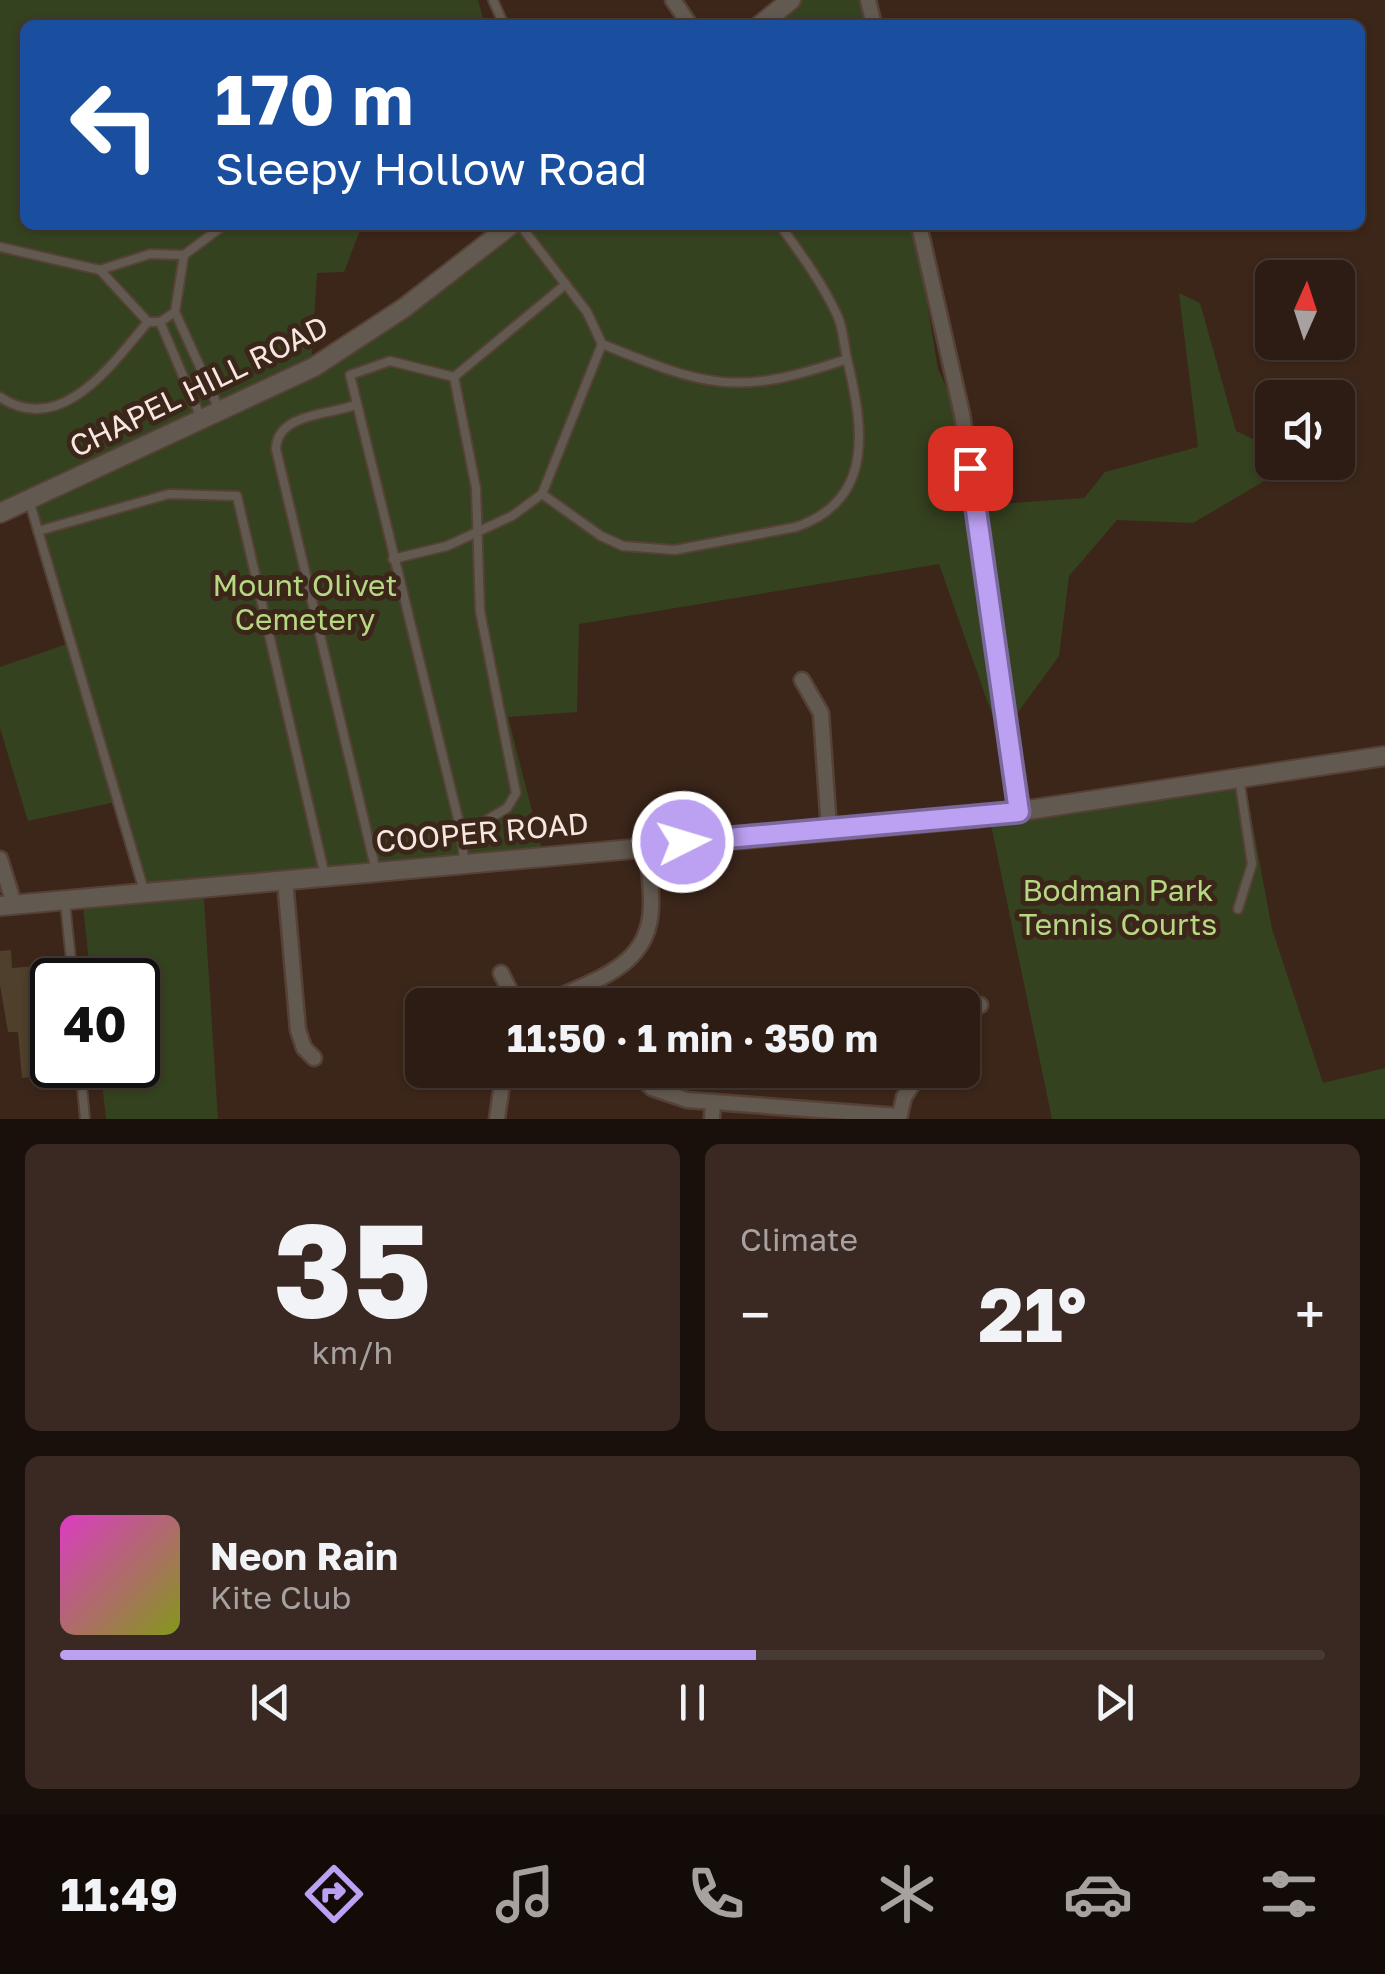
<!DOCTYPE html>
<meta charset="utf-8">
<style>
body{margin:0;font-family:"Golos Text",sans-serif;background:#392922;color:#f1f3f6;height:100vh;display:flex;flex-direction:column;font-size:38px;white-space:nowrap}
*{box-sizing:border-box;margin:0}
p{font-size:32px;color:#a7a1a0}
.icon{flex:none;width:55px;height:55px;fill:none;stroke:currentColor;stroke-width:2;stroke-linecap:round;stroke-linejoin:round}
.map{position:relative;height:1119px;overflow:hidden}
.panel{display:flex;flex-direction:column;gap:25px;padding:25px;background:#190f0b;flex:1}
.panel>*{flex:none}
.hud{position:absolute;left:20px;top:20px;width:1345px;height:210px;border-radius:15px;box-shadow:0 2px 8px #0004,0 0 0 2px #483a34;background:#1a4fa0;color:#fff;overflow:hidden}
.needle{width:65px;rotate:3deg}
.tools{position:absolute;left:1255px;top:260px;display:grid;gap:20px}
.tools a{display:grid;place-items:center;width:100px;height:100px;border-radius:15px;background:#2d1c14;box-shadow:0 2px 8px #0004,0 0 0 2px #483a34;font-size:50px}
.speed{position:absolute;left:30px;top:958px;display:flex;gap:20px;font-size:50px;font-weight:700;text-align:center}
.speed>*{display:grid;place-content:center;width:130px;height:130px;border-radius:50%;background:#2d1c14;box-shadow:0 2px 8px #0004,0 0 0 2px #483a34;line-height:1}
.speed .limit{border:5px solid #111;border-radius:15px;background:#fff;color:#111}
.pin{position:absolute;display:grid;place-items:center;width:85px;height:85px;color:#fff;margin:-42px;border-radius:20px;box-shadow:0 5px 15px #0006}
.me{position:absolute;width:110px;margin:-55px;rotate:85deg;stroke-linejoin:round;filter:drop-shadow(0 0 8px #0008)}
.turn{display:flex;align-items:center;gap:35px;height:210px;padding:0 30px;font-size:45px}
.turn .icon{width:130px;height:130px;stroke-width:2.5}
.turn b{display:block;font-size:70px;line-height:85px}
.big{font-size:75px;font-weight:700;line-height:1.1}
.panel .card{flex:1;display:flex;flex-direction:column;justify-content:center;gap:15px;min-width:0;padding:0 35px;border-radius:15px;background:#392922}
.panel .dial{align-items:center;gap:0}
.dial b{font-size:130px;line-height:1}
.song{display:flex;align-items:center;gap:30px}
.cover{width:120px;height:120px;border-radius:15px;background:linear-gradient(135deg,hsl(310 70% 55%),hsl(70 70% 35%))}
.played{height:10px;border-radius:5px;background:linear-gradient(90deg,#bca0f2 55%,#483a34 55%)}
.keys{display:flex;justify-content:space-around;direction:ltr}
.heat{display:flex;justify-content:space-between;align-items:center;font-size:55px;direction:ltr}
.panel .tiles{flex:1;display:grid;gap:25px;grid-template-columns:1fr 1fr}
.card:last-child{grid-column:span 2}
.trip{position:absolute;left:405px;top:988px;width:575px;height:100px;border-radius:15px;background:#2d1c14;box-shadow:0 2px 8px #0004,0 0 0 2px #483a34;font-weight:700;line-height:100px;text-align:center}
.tabs{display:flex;height:160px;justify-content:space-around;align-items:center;background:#120b08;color:#a7a1a0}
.tabs .icon{width:70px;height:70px}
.tabs .selected{color:#bca0f2}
.tabs b{font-size:45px;color:#f1f3f6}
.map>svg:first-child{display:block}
.green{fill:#354220}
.building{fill:#4e402a}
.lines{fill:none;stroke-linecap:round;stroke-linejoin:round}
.service-casing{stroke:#564136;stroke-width:12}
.minor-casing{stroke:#564136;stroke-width:19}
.tertiary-casing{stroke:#564136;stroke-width:22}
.service{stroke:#625a51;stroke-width:8}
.minor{stroke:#625a51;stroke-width:14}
.tertiary{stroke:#625a51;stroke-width:18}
.route-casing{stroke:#7a689d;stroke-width:25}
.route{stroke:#bca0f2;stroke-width:18}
.labels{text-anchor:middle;stroke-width:10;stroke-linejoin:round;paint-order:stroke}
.street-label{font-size:30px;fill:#f7e7e0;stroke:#3c261a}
.park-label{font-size:30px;fill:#b6d883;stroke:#3c261a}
</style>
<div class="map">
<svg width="1385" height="1119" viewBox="0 0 1385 1119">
<rect width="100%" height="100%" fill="#3c261a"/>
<g class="green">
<path d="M 0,0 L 478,0 L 485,25 L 25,25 L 25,225 L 362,225 L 344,272 L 317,273 L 311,366 L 497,225 L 914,225 L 938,369 L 1000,504 L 1084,498 L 1105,472 L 1198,447 L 1179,293 L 1200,303 L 1236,431 L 1272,448 L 1272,462 L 1295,463 L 1193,523 L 1117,520 L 1069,576 L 1059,656 L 1000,737 L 939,564 L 579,624 L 577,712 L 508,717 L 543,854 L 203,885 L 218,1119 L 106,1119 L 100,1065 L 138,1065 L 138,980 L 91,980 L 82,897 L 146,891 L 120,801 L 28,821 L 0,728 L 0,667 L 73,642 L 31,500 L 0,513 Z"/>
<path d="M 790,0 L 877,0 L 881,25 L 759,25 Z"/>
<path d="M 1244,779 L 1272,929 L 1323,1083 L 1385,1068 L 1385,1119 L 1052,1119 L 989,815 Z"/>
</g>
<path class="building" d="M 11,950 L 12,968 L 49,965 L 52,1065 L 59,1065 L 60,1074 L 22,1078 L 18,1032 L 8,1032 L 0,985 L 0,951 Z"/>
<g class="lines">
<defs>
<g id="service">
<path d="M 493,0 L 504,25"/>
<path d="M 520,225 L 587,312 L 602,344 C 707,387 736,397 847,359"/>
<path d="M 0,247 L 100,270 L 150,254 L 184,255 L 224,225"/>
<path d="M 184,255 L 175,312 L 220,411"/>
<path d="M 100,270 L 148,322"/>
<path d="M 160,322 L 201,418"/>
<path d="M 454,377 L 476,488 L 480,611 L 516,793 L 507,808 L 462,835"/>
<path d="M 0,397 C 61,438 112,364 148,322 L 160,322 L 175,312"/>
<path d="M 355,405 C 329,415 277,413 276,449 L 376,871"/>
<path d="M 542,494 L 601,536 L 623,546 L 675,550 L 796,527 C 875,500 863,427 848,363 C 844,348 844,332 838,317 C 823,284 801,254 780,225"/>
<path d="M 29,500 L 145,894"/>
<path d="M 38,531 L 169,494 L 237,496 L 325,876"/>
<path d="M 393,559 L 447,546 L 512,516 L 542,494 L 602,344"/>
<path d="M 464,863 L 462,835 L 350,375 L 390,361 L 454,377 L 566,284"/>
<path d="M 65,902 L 73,980"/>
<path d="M 1238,909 L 1252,864 L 1239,778"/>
<path d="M 80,1065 L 85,1119"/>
</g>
<g id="minor">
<path d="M 673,0 L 690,25"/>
<path d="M 868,0 L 874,25"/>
<path d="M 919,225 L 962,414 L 1019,812"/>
<path d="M 802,680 L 821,713 L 829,829"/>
<path d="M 0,859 L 14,904"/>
<path d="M 285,880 L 298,1030 L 304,1048 L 314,1058"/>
<path d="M 501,973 L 517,1005"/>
<path d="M 592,982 L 602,1005"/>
<path d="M 542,1005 C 587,981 649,971 651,908 C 652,887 648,867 647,846"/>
<path d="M 962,1016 L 980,1005"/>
<path d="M 634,1070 L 652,1088 L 687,1100 L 899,1116"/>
<path d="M 497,1119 L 504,1070"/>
<path d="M 712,1119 L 713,1102"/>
<path d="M 899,1119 L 904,1097 L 922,1070"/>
</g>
<g id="tertiary">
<path d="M 760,25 L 791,0"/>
<path d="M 0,513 L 314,367 L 404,308 L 511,225"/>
<path d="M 0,906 L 976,818 L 1385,756"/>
</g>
</defs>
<use href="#service" class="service-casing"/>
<use href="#minor" class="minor-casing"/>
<use href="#tertiary" class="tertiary-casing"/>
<use href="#service" class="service"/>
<use href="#minor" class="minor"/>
<use href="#tertiary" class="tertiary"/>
</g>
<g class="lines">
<defs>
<path id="route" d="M 683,842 L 1019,812 L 970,468"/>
</defs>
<use href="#route" class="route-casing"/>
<use href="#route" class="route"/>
</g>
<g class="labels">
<g class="street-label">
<text transform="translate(199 387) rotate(-26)" y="10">CHAPEL HILL ROAD</text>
<text transform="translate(482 833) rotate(-5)" y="10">COOPER ROAD</text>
</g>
<g class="park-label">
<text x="305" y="596">Mount Olivet<tspan x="305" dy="34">Cemetery</tspan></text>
<text x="1118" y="901">Bodman Park<tspan x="1118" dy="34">Tennis Courts</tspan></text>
</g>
</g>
</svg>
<div class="tools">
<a><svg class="needle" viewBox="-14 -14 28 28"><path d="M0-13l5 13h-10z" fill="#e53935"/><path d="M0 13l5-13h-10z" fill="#a7a1a0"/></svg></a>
<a><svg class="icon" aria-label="sound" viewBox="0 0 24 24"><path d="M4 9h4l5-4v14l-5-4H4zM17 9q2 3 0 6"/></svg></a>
</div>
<div class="speed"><div class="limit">40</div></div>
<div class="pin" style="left:970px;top:468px;background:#d93025"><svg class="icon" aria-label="arrive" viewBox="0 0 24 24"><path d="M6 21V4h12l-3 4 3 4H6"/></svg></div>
<svg class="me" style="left:683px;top:842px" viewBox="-20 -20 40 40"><circle r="17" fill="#bca0f2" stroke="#fff" stroke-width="3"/><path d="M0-11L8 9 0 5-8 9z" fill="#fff"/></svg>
<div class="trip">11:50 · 1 min · 350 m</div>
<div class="hud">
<div class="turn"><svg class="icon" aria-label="left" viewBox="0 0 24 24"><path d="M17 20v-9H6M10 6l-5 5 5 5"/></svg><div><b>170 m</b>Sleepy Hollow Road</div></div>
</div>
</div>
<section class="panel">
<div class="tiles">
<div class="card dial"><b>35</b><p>km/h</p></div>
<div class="card"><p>Climate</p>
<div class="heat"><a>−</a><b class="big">21°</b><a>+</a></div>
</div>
<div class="card">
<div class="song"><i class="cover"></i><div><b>Neon Rain</b><p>Kite Club</p></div></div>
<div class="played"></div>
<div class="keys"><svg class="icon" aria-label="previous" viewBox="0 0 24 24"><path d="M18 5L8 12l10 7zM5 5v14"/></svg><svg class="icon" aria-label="pause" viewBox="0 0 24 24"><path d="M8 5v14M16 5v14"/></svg><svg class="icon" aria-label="next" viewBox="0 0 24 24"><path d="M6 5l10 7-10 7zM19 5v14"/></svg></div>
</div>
</div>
</section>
<nav class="tabs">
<b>11:49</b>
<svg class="icon selected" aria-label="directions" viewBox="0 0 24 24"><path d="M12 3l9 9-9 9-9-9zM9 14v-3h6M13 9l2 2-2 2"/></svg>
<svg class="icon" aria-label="music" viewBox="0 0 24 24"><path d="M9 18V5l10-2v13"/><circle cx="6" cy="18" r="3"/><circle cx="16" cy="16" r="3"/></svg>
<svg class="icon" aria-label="phone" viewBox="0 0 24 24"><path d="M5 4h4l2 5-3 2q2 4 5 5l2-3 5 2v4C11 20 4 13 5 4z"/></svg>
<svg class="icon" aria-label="climate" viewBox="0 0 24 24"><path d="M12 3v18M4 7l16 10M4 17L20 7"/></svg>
<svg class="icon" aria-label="car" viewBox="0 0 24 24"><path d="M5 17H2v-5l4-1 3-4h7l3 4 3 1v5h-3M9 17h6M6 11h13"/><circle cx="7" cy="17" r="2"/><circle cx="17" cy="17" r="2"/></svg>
<svg class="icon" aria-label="filters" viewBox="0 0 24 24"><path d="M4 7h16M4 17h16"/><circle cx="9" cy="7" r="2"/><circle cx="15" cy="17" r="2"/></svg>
</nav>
